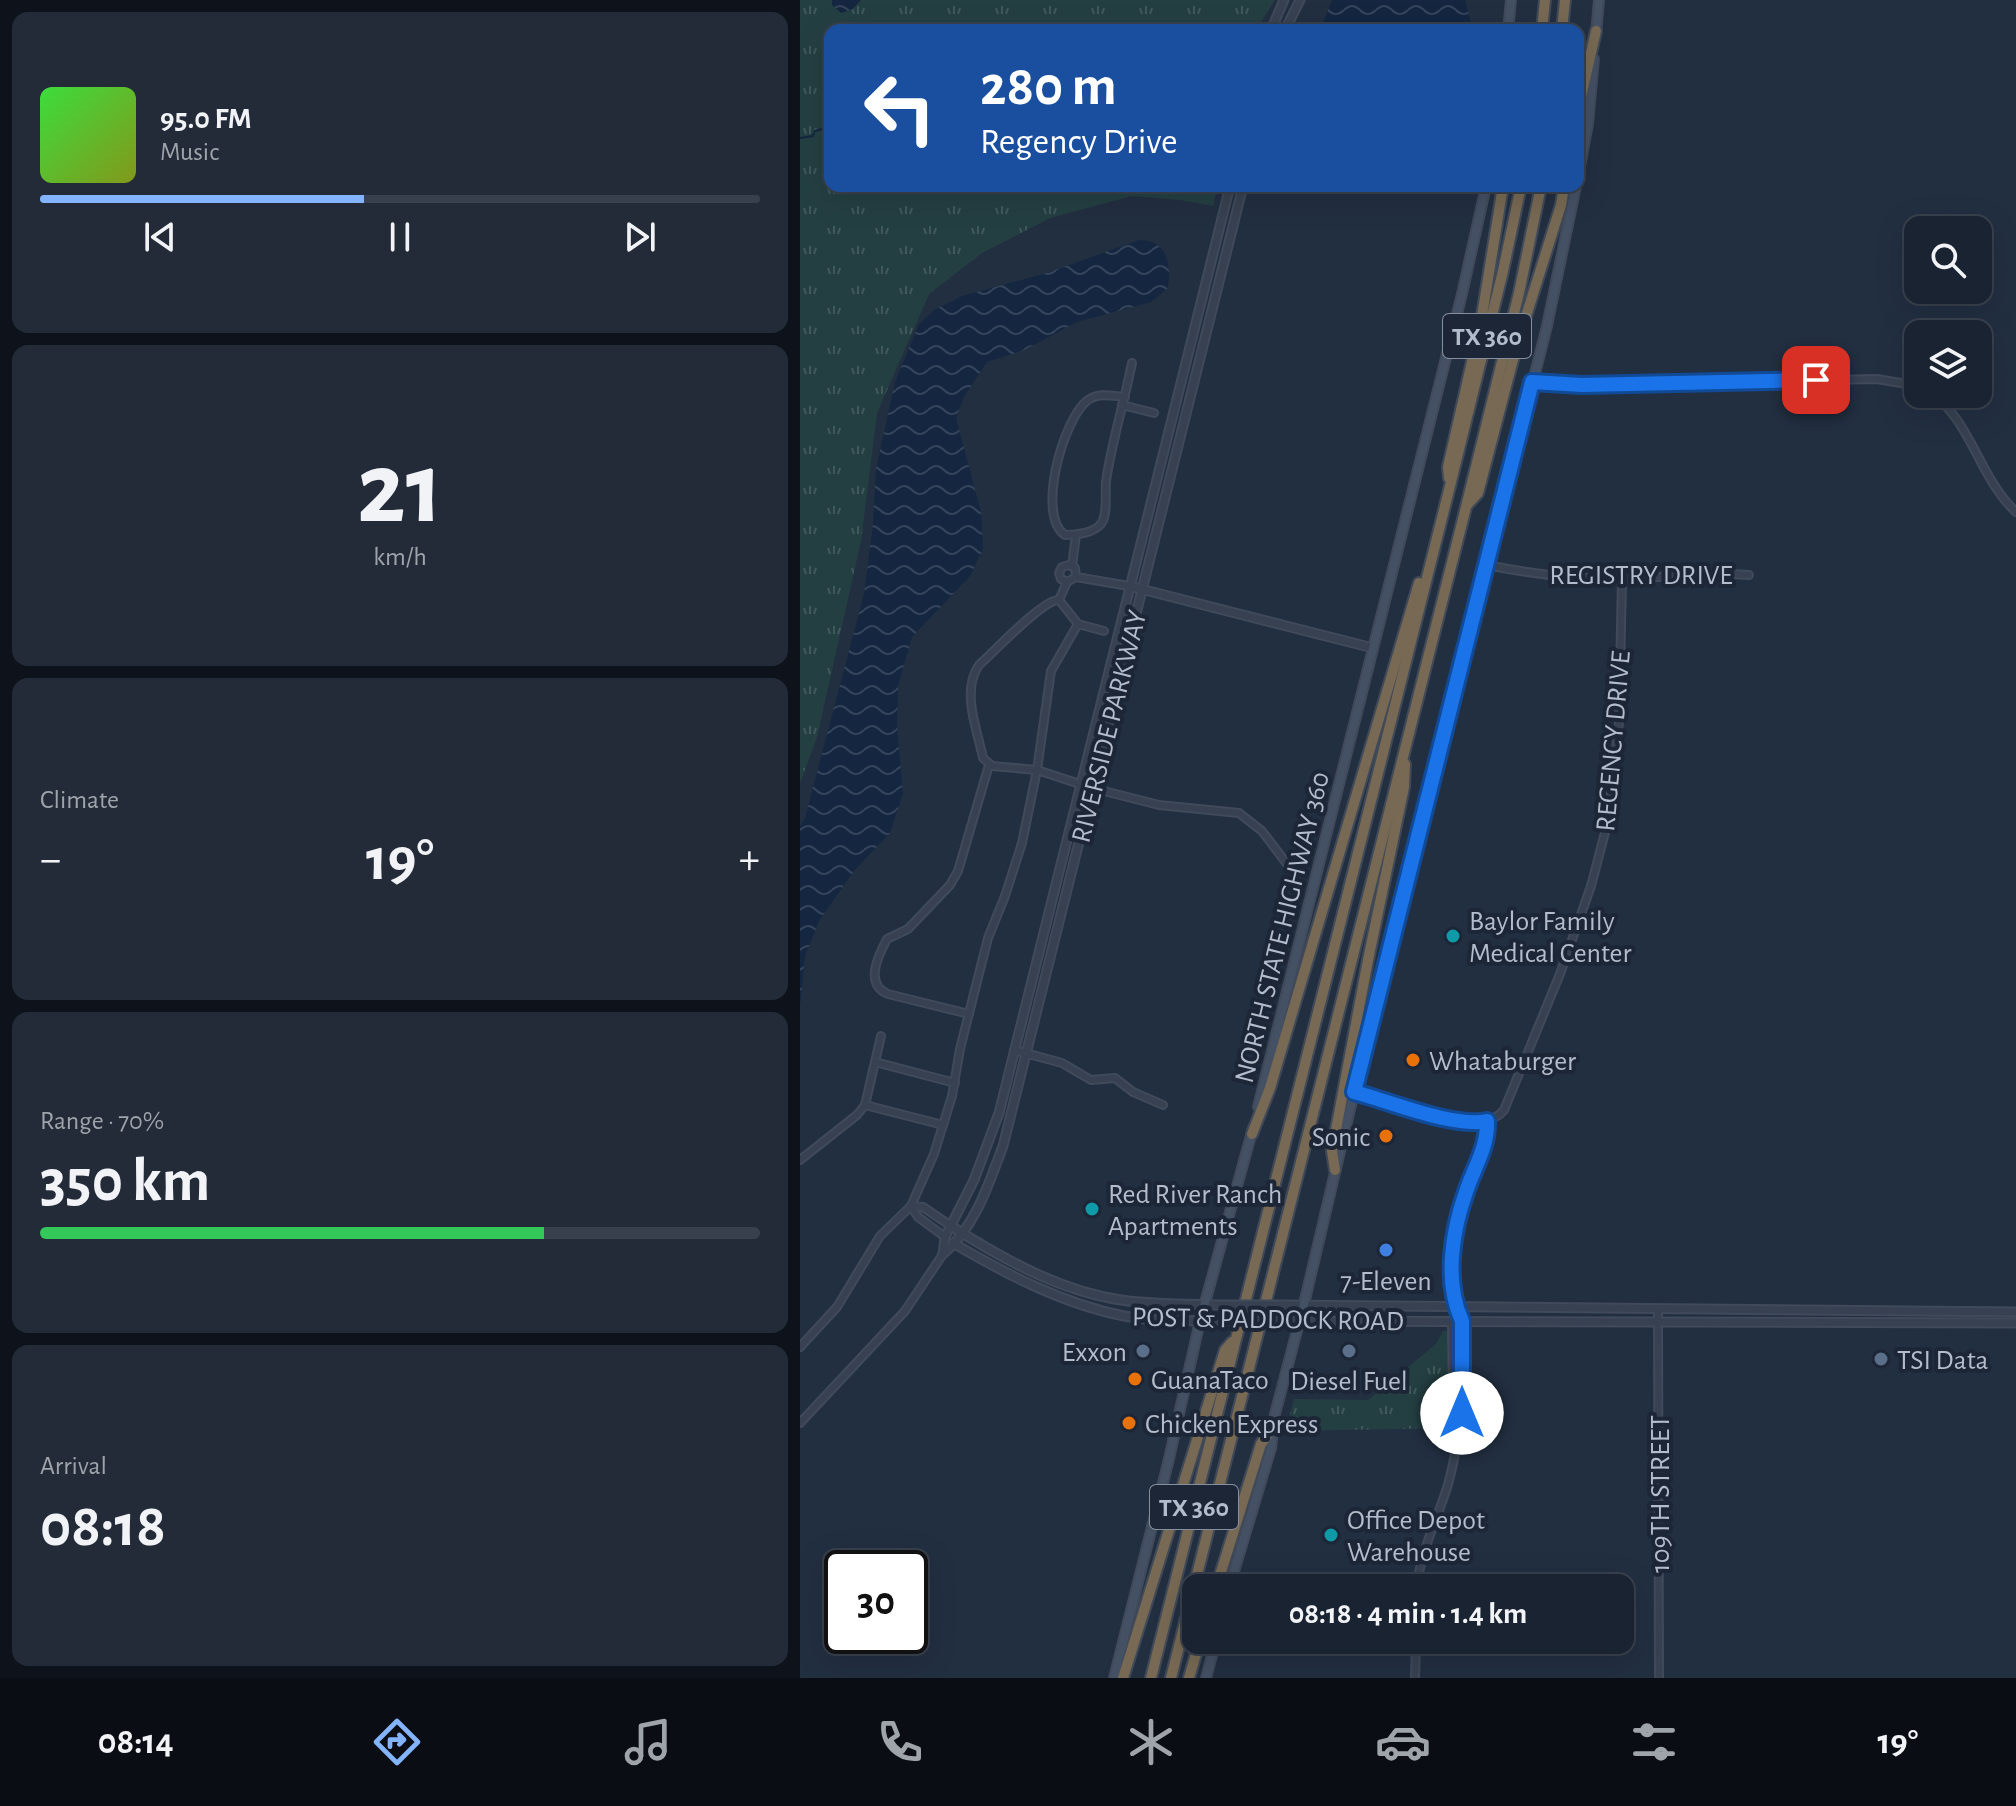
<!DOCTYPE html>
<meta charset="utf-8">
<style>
body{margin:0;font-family:"Alegreya Sans",sans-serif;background:#232b39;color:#f1f3f6;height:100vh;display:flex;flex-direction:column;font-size:30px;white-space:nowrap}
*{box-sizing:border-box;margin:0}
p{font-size:26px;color:#9fa4ab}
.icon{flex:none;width:44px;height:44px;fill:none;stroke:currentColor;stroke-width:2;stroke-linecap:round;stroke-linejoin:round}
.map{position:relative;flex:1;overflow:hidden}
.details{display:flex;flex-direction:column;gap:12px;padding:12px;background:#0e131b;width:800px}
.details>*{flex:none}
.hud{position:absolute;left:24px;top:24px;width:760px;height:168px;border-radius:16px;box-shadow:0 8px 32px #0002,0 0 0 2px #38404d;background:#1a4fa0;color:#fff;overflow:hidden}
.fabs{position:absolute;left:1104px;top:216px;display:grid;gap:16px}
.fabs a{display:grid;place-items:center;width:88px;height:88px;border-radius:16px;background:#1a2331;box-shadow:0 8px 32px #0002,0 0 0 2px #38404d;font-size:40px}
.speed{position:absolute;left:24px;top:1550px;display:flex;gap:16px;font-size:40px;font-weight:700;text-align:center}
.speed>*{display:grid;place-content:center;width:104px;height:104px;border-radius:50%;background:#1a2331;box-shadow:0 8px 32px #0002,0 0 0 2px #38404d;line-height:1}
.speed .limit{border:4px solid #111;border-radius:12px;background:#fff;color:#111}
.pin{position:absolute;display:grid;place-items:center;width:68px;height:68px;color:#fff;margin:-34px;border-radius:16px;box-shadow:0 4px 12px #0006}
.me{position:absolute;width:88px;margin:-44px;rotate:0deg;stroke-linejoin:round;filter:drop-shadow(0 0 6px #0008)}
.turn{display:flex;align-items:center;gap:28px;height:168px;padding:0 24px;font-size:36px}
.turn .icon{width:104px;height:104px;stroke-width:2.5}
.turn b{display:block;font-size:56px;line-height:68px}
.big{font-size:60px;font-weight:600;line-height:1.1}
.details .tile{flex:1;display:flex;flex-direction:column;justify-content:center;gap:12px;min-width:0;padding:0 28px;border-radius:16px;background:#232b39}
.details .dial{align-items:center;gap:0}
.dial b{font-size:104px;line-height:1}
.song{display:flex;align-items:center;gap:24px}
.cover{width:96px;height:96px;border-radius:12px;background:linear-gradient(135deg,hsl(120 70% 55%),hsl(70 70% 35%))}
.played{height:8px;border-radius:4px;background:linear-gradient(90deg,#84b4ff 45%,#38404d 45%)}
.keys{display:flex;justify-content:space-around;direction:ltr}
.heat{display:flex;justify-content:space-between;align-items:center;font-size:44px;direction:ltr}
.charge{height:12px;border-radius:6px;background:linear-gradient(90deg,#34c759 70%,#38404d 0)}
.trip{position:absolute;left:382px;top:1574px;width:452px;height:80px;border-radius:16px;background:#1a2331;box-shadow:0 8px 32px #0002,0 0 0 2px #38404d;font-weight:600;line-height:80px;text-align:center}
.tab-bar{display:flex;height:128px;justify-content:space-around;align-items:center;background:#0a0e14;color:#9fa4ab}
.tab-bar .icon{width:56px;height:56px}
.tab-bar .current{color:#84b4ff}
.tab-bar b{font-size:36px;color:#f1f3f6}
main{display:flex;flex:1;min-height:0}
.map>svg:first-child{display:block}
.grass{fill:url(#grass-tufts)}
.water{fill:url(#water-waves)}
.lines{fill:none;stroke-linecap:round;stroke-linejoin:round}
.stream{stroke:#142640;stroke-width:2}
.minor-casing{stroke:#404a5a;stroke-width:10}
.tertiary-casing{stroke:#404a5a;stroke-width:11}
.secondary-casing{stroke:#404a5a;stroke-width:12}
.motorway-casing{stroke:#3f4958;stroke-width:14}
.minor{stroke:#374151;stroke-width:6}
.tertiary{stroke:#374151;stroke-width:7}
.secondary{stroke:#445064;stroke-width:8}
.motorway{stroke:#776953;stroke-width:10}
.tertiary-bridge-casing{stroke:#404a5a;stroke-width:11;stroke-linecap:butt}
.tertiary-bridge{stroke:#374151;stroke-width:7}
.route-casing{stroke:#114b97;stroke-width:20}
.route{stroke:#1a73e8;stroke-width:14}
.culture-dot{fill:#0f9aa8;stroke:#1c2636;stroke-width:3}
.food-dot{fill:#e8710a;stroke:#1c2636;stroke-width:3}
.shop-dot{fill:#3f7fe0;stroke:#1c2636;stroke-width:3}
.service-dot{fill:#5c6f8a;stroke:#1c2636;stroke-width:3}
.labels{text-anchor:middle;stroke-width:8;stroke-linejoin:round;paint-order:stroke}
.shield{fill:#1c2636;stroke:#868f9e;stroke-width:2}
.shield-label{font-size:26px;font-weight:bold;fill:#b3bccb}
.street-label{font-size:28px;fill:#b3bccb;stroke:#1c2636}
.poi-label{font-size:28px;fill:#b3bccb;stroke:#1c2636;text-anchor:start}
</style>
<main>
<section class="details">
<div class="tile">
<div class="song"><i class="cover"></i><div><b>95.0 FM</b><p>Music</p></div></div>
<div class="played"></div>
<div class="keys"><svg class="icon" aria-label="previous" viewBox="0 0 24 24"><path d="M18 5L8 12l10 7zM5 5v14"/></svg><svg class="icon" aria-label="pause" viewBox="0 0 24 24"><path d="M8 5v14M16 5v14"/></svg><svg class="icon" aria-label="next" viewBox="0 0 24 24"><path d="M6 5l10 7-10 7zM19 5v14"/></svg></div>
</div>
<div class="tile dial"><b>21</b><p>km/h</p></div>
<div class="tile"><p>Climate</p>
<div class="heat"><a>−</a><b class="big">19°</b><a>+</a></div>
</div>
<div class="tile"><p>Range · 70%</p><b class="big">350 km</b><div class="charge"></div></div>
<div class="tile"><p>Arrival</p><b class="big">08:18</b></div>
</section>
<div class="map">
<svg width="1216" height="1678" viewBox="0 0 1216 1678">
<defs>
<pattern id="grass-tufts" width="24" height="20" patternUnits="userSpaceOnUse" patternTransform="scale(2)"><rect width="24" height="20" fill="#243f42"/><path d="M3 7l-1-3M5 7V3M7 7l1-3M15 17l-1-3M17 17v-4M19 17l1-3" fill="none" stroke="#41595c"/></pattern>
<pattern id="water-waves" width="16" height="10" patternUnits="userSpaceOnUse" patternTransform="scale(2)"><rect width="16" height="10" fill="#142640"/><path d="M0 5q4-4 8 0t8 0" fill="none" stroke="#34445a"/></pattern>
</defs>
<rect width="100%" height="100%" fill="#222f41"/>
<g class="grass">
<path d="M 0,0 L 475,0 L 456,30 L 30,30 L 30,186 L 418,186 L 413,206 L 380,200 L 332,196 L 250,218 L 182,253 L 129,294 L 77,413 L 61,541 L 17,737 L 0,783 Z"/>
<path d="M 643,1331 L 648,1331 L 649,1428 L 486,1431 L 494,1399 L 568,1400 L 636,1344 Z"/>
</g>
<g class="water">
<path d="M 32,0 L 61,0 L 53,9 L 41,13 L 32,5 Z"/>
<path d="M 532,0 L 665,0 L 673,30 L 520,30 Z"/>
<path d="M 339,240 C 368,240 371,265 368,288 L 351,302 L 277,322 L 222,351 L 187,362 L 164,397 L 156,418 L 181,512 L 183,549 L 170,576 L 112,637 L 98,686 L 97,727 L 103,793 L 90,833 L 54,871 L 19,921 L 5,956 L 0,1006 L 0,826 L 5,818 L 64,594 L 73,524 L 76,469 L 95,382 L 119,324 L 134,310 L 162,296 L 247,273 Z"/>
</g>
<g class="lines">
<path class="stream" d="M 0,138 L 13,136 L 15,131 L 30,127"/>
<defs>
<g id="minor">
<path d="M 732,382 L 782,385 L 1077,379 L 1118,386"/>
<path d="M 1133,394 C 1172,424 1180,479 1216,512"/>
<path d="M 325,397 C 312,396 299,392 288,400 C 263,418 236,516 265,535 C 276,535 294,533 301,524 C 308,515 305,493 306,481 C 312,441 324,403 332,363"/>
<path d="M 322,405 L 354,413"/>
<path d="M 687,565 C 732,574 778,580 824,579 C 866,577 907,572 949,575"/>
<path d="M 272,566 L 276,535"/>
<path d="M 276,577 L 329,586"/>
<path d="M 267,582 L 261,579 L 259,573 L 262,567 L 269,565 L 275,568 L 276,577 L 267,582 L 259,600 L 278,624 L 304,631"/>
<path d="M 259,600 C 243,599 194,652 179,665 C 161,691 177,729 183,758 L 192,766 L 237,770 L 292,788 L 359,805 L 439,813 L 462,831 L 487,864"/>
<path d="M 169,1014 L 88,994 C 64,984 78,956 87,939 L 108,929 L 150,885 L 158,871 L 189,765"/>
<path d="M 214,1050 L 262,1063 L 291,1080 L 315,1078 L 333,1092 L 363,1105"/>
<path d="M 75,1062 L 155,1083"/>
<path d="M 554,1092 L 669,1123 C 682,1122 695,1121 704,1110 L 760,974 L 791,886 L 808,821 L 819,722 L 822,579"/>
<path d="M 65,1105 L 143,1125"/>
<path d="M 0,1160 L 57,1115 L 65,1105 L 81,1036"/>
<path d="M 111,1206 L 118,1217 L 145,1237"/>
<path d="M 111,1206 L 123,1207 L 151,1226"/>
<path d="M 656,1307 C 652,1267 653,1229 666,1191 C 675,1167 688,1148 687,1121"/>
<path d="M 858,1310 L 859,1678"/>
<path d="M 652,1322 L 653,1415 L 658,1429"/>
<path d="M 0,1347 L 37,1307 L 80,1236 L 111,1206 L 134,1154 L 152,1096 L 160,1049 L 188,938 L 205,896 L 222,843 L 237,770 L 251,671 L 278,624"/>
<path d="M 0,1423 L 105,1311 L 143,1254"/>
<path d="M 617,1588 C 620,1550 639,1517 649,1481 C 663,1428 663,1376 662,1321"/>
<path d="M 615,1678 L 616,1640"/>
</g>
<g id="tertiary">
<path d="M 471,30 L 484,0"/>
<path d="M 485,30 L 500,0"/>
<path d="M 329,586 L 573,648"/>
<path d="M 151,1226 C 203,1259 260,1291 321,1300 C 356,1305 392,1304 427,1305"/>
<path d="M 153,1243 C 206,1274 263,1304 324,1316 C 356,1322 391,1321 423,1320"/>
<path d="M 143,1254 C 175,1228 189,1183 203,1146 L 443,186"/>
<path d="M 143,1254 L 145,1237 L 174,1180 L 199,1113 L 430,186"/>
<path d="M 481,1305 L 1216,1312"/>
<path d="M 477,1321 L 1216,1323"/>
</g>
<g id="secondary">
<path d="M 708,30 L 711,0"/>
<path d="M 796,34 L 799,0"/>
<path d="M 778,177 L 788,124 L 794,59"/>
<path d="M 458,1107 L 662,294 L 686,186"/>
<path d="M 429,1588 L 471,1448 L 475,1414 L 504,1304 L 554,1092 L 747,326 L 776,186"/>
<path d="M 314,1678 L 368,1463 L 400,1321 L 453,1128"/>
<path d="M 406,1678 L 416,1640"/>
</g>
<g id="motorway">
<path d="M 742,30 L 745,0"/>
<path d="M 762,30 L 765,0"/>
<path d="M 778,110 L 796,31"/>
<path d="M 649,478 L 648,467 L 681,322 L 703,186"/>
<path d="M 668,504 L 678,493 L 716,348 L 761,205 L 764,186"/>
<path d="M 452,1134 L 470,1088 L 619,583"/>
<path d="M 535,1170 L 532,1151 L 568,960 L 604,787 L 605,764"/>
<path d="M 416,1588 L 461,1444 L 473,1427"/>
<path d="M 323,1678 L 425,1350 L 432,1342"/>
<path d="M 351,1678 L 650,486 L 703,271 L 721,186"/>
<path d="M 371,1678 L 666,507 L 719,293 L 741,186"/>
<path d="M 389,1678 L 400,1640"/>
</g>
</defs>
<use href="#minor" class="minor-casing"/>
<use href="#tertiary" class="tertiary-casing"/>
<use href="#secondary" class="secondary-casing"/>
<use href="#motorway" class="motorway-casing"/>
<use href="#minor" class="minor"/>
<use href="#tertiary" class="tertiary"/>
<use href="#secondary" class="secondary"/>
<use href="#motorway" class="motorway"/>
<defs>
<g id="tertiary-bridge">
<path d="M 427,1305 L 481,1305"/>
<path d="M 423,1320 L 477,1321"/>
</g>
</defs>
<use href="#tertiary-bridge" class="tertiary-bridge-casing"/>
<use href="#tertiary-bridge" class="tertiary-bridge"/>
</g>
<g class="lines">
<defs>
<path id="route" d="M 662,1413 L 662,1321 C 644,1282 652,1231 666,1192 C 674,1167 688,1148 687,1121 C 653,1128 589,1101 554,1092 L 732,382 L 782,385 L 1016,380"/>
</defs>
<use href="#route" class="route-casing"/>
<use href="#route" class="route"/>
</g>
<g class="culture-dot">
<circle cx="653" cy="936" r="8"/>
<circle cx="292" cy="1209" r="8"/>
<circle cx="531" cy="1535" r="8"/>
</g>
<g class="food-dot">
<circle cx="613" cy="1060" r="8"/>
<circle cx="586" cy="1136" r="8"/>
<circle cx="335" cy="1379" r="8"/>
<circle cx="329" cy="1423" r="8"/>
</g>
<circle class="shop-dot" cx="586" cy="1250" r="8"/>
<g class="service-dot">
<circle cx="343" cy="1351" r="8"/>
<circle cx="549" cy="1351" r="8"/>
<circle cx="1081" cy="1359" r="8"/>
</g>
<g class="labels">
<g class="shield">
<rect x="643" y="314" width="88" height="44" rx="6"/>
<rect x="350" y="1485" width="88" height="44" rx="6"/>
</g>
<g class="shield-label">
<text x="687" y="345">TX 360</text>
<text x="394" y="1516">TX 360</text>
</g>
<g class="street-label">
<text x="841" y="584">REGISTRY DRIVE</text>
<text transform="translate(308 726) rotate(-76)" y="10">RIVERSIDE PARKWAY</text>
<text transform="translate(812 741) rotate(-85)" y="10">REGENCY DRIVE</text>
<text transform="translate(481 927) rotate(-76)" y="10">NORTH STATE HIGHWAY 360</text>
<text transform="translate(468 1318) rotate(1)" y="10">POST &amp; PADDOCK ROAD</text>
<text transform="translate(859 1494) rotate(-90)" y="10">109TH STREET</text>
</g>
<g class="poi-label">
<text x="669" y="930">Baylor Family<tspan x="669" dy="32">Medical Center</tspan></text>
<text x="629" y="1070">Whataburger</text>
<text x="570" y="1146" text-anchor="end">Sonic</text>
<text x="308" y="1203">Red River Ranch<tspan x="308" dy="32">Apartments</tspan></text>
<text x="586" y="1290" text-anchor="middle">7-Eleven</text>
<text x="327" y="1361" text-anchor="end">Exxon</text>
<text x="1097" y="1369">TSI Data</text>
<text x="351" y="1389">GuanaTaco</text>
<text x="549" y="1390" text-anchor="middle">Diesel Fuel</text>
<text x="345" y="1433">Chicken Express</text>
<text x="547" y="1529">Office Depot<tspan x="547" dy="32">Warehouse</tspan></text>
</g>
</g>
</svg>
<div class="fabs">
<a><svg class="icon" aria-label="search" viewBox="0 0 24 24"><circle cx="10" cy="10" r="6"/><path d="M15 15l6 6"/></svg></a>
<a><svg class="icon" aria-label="layers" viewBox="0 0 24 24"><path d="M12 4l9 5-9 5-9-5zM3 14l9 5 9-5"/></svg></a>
</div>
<div class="speed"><div class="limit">30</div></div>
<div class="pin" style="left:1016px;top:380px;background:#d93025"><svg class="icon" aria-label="arrive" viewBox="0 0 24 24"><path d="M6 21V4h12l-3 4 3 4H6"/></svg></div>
<svg class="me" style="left:662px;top:1413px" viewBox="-20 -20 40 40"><circle r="19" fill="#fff"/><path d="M0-13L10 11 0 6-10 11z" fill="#1a73e8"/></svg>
<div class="trip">08:18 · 4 min · 1.4 km</div>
<div class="hud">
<div class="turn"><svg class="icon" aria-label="left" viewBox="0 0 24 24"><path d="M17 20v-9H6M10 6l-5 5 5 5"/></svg><div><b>280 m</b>Regency Drive</div></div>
</div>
</div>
</main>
<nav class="tab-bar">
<b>08:14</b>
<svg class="icon current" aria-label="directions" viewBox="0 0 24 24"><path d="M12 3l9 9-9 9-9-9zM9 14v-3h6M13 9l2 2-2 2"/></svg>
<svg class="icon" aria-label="music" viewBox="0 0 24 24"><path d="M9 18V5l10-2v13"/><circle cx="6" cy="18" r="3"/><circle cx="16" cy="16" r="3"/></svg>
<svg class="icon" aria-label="phone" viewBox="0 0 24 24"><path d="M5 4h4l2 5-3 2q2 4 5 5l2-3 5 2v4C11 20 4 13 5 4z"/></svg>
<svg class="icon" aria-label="climate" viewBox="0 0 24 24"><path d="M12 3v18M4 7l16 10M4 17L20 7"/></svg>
<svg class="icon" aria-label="car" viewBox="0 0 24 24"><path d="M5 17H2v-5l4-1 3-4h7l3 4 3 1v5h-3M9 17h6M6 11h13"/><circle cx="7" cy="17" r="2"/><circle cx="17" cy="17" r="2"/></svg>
<svg class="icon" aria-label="filters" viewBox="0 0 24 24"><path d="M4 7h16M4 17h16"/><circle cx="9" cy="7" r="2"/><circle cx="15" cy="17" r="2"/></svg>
<b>19°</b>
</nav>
